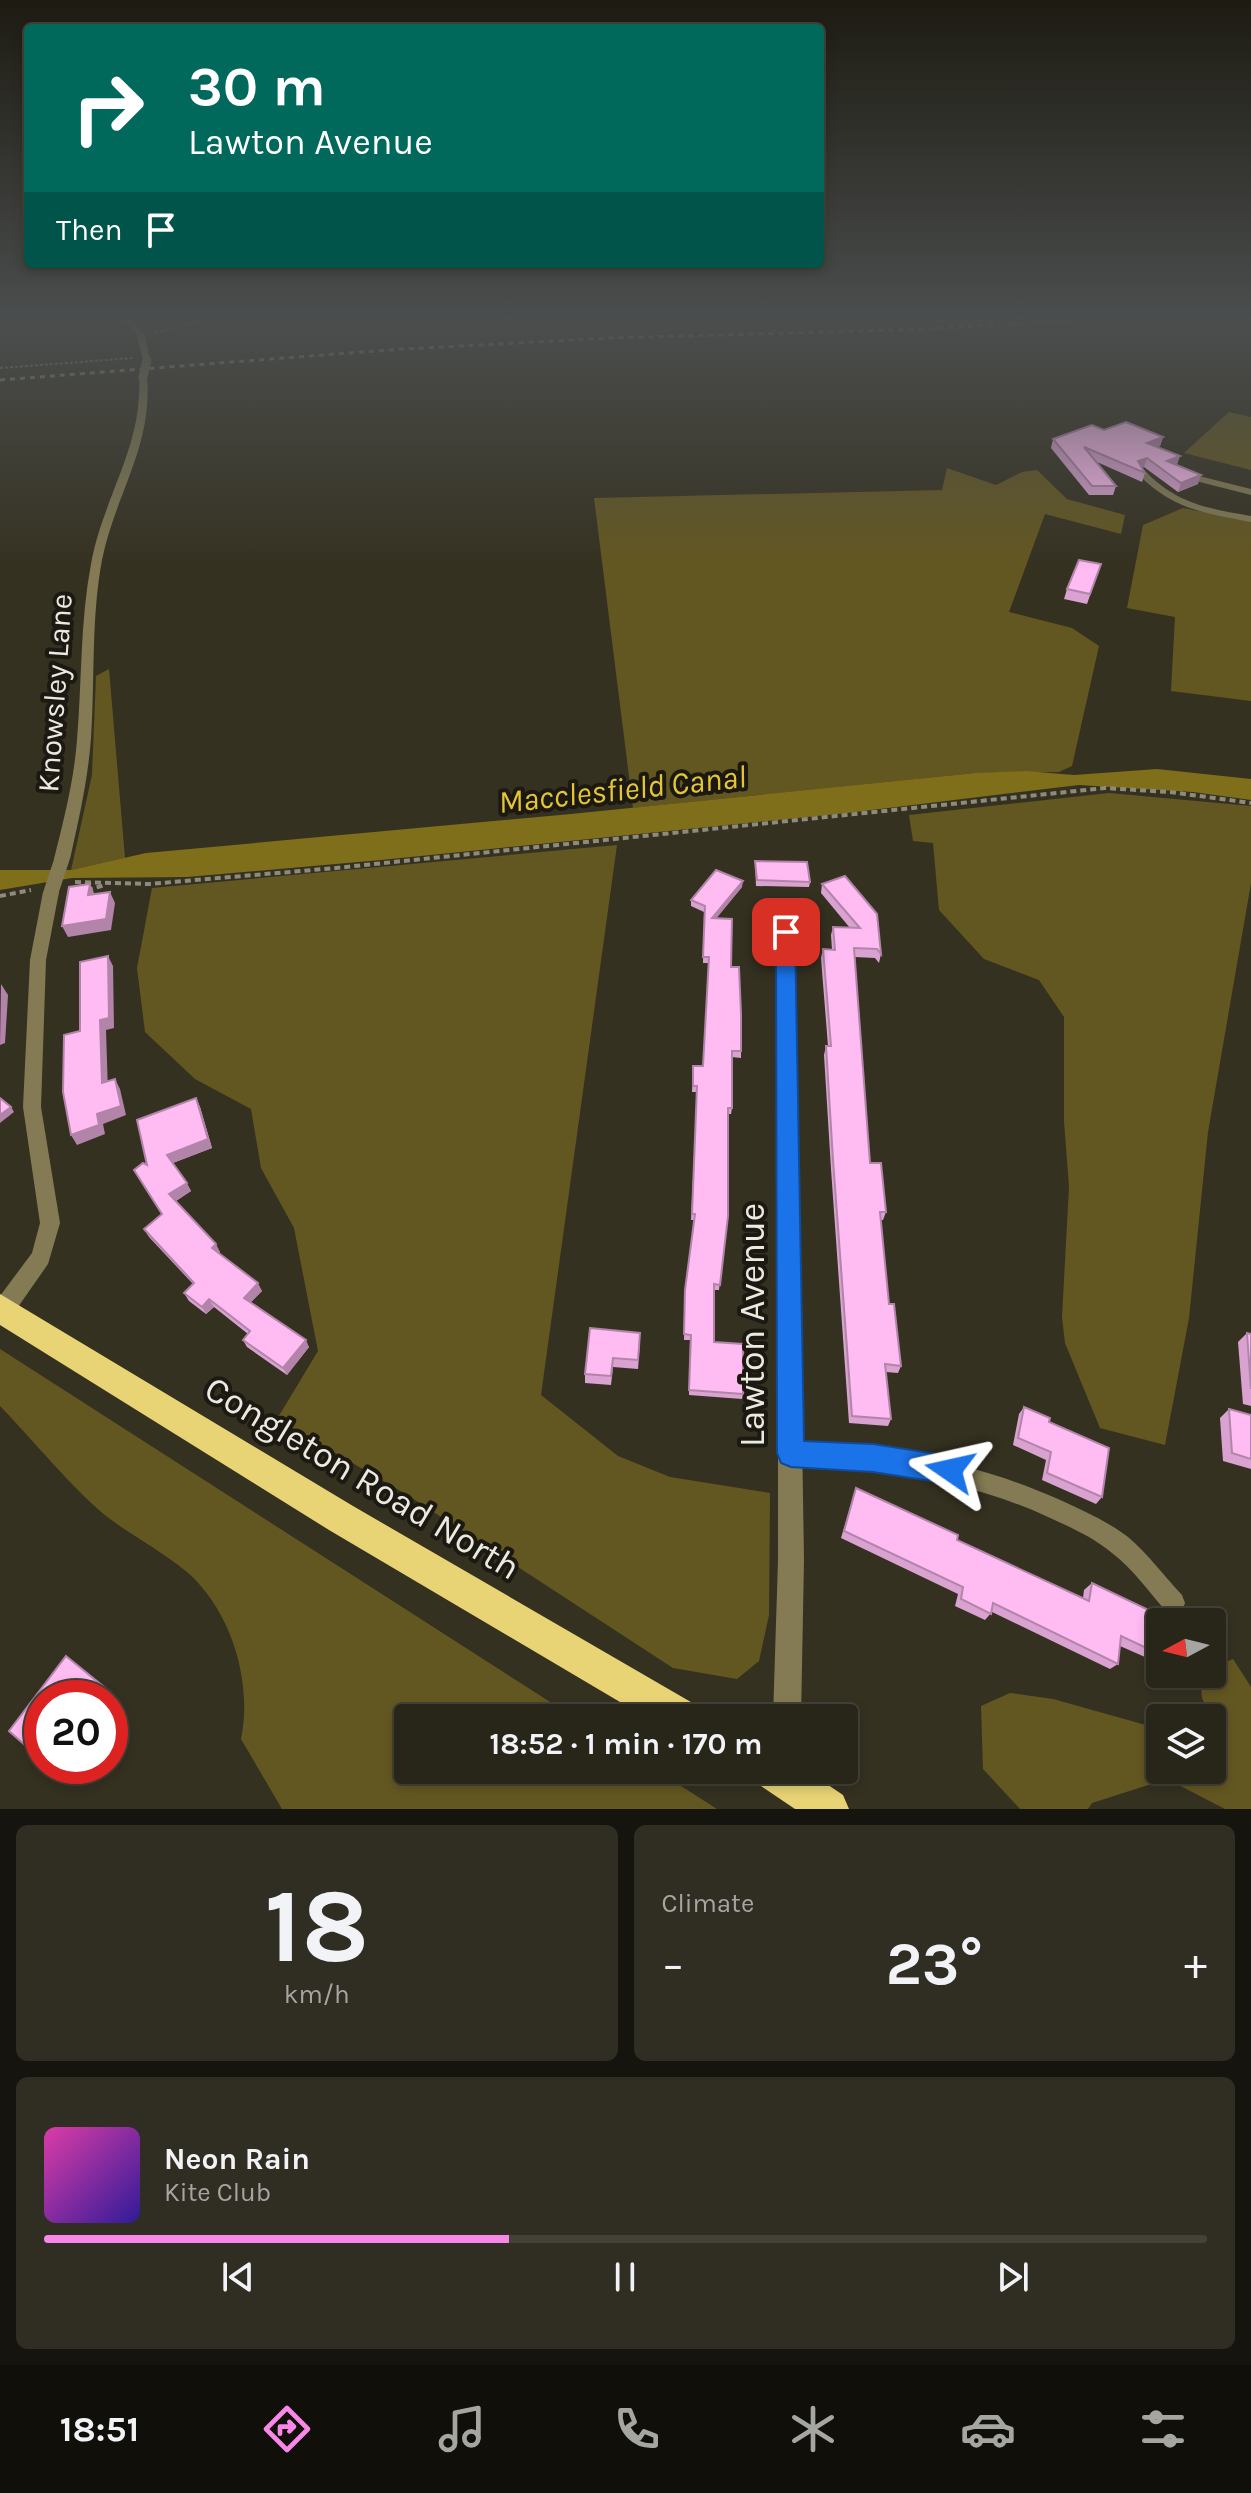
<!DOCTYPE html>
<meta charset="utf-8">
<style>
body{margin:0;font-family:Karla,sans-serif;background:#302d22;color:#f1f3f6;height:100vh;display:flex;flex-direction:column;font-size:30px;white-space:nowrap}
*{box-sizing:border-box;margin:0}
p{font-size:26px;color:#a5a5a2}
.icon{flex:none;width:44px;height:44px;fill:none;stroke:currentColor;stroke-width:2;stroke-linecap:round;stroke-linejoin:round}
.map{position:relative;height:1809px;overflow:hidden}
.sheet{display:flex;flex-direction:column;gap:16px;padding:16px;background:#16140e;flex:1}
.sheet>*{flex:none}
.hud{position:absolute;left:24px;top:24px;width:800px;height:244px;border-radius:8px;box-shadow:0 4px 12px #0003,0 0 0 2px #444238;background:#00695c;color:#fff;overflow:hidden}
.needle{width:52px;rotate:263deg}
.buttons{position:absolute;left:1146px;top:1608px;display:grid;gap:16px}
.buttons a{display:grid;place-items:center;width:80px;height:80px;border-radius:8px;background:#282519;box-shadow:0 4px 12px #0003,0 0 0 2px #444238;font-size:40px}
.speed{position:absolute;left:24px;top:1680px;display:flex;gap:16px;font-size:40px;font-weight:700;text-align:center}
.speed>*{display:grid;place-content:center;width:104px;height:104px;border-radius:50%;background:#282519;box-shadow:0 4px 12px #0003,0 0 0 2px #444238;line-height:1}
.speed .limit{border:12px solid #d22;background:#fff;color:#111}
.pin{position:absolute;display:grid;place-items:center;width:68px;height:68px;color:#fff;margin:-34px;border-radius:16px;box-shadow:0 4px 12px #0006}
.me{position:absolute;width:88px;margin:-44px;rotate:281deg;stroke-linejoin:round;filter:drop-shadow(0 0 6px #0008)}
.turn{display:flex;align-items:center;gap:28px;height:168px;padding:0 32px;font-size:36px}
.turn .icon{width:104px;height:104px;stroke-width:2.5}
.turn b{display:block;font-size:56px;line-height:68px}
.then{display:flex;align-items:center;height:76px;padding:0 32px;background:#0003;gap:16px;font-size:30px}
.big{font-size:60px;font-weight:700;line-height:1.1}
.sheet .card{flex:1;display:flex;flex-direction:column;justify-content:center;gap:12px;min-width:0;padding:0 28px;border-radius:12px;background:#302d22}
.sheet .dial{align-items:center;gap:0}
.dial b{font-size:104px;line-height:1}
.song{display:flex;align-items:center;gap:24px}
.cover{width:96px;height:96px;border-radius:12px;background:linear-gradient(135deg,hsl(320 70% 55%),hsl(250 70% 35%))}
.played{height:8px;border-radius:4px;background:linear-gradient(90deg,#f987e8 40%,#444238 40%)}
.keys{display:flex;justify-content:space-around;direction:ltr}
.heat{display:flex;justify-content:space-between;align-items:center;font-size:44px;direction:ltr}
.sheet .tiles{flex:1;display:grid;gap:16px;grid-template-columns:1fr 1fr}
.card:last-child{grid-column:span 2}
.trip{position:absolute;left:394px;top:1704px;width:464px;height:80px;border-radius:8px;background:#282519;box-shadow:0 4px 12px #0003,0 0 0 2px #444238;font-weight:700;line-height:80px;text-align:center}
.tab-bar{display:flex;height:128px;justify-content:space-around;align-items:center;background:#100f0a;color:#a5a5a2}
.tab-bar .icon{width:56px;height:56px}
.tab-bar .current{color:#f987e8}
.tab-bar b{font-size:36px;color:#f1f3f6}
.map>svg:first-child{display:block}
.green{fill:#635721}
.water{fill:#7f6e1a}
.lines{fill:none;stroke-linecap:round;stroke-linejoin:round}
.path-far1{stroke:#8e8b7e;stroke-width:2;stroke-dasharray:3 2;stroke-linecap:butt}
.path{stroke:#8e8b7e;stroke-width:4;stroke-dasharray:6 4;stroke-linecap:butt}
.service{fill:#847b54;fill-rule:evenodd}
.minor{fill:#847b54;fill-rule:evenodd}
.trunk{fill:#e8d475;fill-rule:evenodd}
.rail{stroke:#979487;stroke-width:3;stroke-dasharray:5 5;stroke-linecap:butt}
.minor-bridge-far1{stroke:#847b54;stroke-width:9}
.minor-bridge{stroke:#847b54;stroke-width:15}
.wall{fill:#daa2d0}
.shaded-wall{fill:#b284a9}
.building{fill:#febcf2;stroke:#b284a9;stroke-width:2}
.route{fill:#1a73e8;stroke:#114b97;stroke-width:2}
.labels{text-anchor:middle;stroke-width:8;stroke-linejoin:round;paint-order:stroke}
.street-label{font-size:30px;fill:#eceae0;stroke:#1b1912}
.water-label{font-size:32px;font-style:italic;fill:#e4c635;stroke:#1b1912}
.near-street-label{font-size:36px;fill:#eceae0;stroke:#1b1912}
</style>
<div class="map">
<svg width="1251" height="1809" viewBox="0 0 1251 1809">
<rect width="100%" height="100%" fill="#353121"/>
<g class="green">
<path d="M 1229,412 L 1251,417 L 1251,470 L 1184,453 Z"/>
<path d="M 947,468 L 996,485 L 1022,472 L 1037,470 L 1067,499 L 1125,515 L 1121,534 L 1045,514 L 1009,612 L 1072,628 L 1099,646 L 1072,766 L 1059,772 L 975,773 L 633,808 L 594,498 L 942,490 Z"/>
<path d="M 1183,508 L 1251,521 L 1251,701 L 1171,691 L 1175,617 L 1127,608 L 1143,525 Z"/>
<path d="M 109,669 L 125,858 L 71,870 L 92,775 L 96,676 Z"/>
<path d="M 1109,793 L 1251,806 L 1251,883 L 1208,1132 L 1189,1318 L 1165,1445 L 1100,1428 L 1065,1343 L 1062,1317 L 1069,1187 L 1064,1121 L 1064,1017 L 1039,980 L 984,959 L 939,910 L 933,843 L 913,841 L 909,815 Z"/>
<path d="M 617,845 L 541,1395 L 618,1456 L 670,1477 L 770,1493 L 769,1615 L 759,1661 L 737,1679 L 673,1668 L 409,1496 L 277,1419 L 318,1351 L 294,1228 L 261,1168 L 251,1109 L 195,1079 L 145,1032 L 137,968 L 152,888 Z"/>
<path d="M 0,1349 L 575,1718 L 408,1718 L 408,1770 L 656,1770 L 717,1809 L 282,1809 L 241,1739 C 253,1682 231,1610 187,1572 C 162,1551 132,1536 106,1516 C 71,1487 32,1439 0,1406 Z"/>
<path d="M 1233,1659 L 1251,1687 L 1251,1809 L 1225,1809 L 1167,1779 L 1092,1803 L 1088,1809 L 1020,1809 L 983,1769 L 981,1706 L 1010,1693 L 1053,1699 L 1160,1729 L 1160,1770 L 1212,1770 L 1212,1735 L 1217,1730 L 1202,1698 L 1200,1674 L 1212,1674 L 1212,1668 Z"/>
</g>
<path class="water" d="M 1157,769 L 1251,779 L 1251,800 L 1193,792 L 1079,785 L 847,813 L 381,860 L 187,877 L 72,878 L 0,890 L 0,870 L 71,870 L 146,853 L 571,814 L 975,773 L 1026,771 L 1074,775 Z"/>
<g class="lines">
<g class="path-far1">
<path d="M 155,333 L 217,317"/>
<path d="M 0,368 L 133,358"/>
</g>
<g class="path">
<path d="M 75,882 L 149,884 L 336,868 L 1105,788 L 1170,792 L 1251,803"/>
<path d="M 87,890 L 105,885"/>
<path d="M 0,896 L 31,890"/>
</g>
<g class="service">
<path d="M 1138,470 L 1144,470 C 1177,504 1206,508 1251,516 L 1251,522 C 1204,513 1172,509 1138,474 Z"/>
<path d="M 1195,475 L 1251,489 L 1251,495 L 1192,480 L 1192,476 Z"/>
<path d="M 791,1443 C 889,1449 968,1459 1058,1499 C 1082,1510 1107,1521 1128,1537 C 1148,1554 1164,1576 1182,1595 L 1185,1603 L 1182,1611 L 1174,1614 L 1166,1611 C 1148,1591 1133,1569 1112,1553 C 1093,1537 1070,1527 1048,1517 C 963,1478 882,1469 791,1463 L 784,1460 L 781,1453 L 784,1446 Z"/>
</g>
<g class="minor">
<path d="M 122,317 L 129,317 L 145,336 L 150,362 L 143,360 L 137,336 Z"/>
<path d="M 143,374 L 147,377 C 153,446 115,495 102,560 C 91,619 95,679 91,738 C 88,779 79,819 70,859 L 62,864 L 54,859 C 64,819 74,780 77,740 C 82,681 80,622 91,564 C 103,497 143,447 139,377 Z"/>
<path d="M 51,886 L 59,892 L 46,960 L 41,1107 L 60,1223 L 48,1264 L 11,1317 L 3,1321 L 0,1319 L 0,1296 L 32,1253 L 40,1223 L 23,1107 L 30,960 L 43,892 Z"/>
<path d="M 786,926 L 794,932 L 804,1560 L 801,1718 L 773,1718 L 778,1560 L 778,932 Z"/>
</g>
<g class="trunk">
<path d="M 0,1294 L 353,1506 L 696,1705 L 702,1718 L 647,1718 L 329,1530 L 0,1325 Z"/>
<path d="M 752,1770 L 806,1770 L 843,1795 L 849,1809 L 795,1809 L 758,1784 Z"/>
</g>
<path class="rail" d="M 0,380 L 387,350 L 608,338 L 898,330 L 1137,317"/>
<path class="minor-bridge-far1" d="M 143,377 L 147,360"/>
<path class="minor-bridge" d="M 51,892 L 62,859"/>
</g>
<g class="wall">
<path d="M 1104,430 L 1163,437 L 1160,446 L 1157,447 L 1198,484 L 1178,492 L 1144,467 L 1142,468 L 1145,473 L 1142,482 L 1097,462 L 1116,486 L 1113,495 L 1089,495 L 1051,448 L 1053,439 Z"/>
<path d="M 1101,564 L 1087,604 L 1064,599 L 1067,589 Z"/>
<path d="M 755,861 L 810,882 L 809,887 L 756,886 Z"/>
<path d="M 822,884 L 881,954 L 879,963 L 875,958 L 855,957 L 870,1163 L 886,1212 L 883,1220 L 881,1220 L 889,1304 L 901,1366 L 898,1373 L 886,1372 L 891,1419 L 888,1426 L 849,1423 L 831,1169 L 824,1055 L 826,1046 L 828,1046 L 821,958 L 823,949 L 832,950 L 831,935 L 833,927 L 850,928 L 821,893 Z"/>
<path d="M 742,887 L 716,918 L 731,967 L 741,1051 L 741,1058 L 732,1057 L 732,1108 L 731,1114 L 728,1114 L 728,1216 L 719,1290 L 714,1290 L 714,1342 L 743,1394 L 742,1399 L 689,1395 L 690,1340 L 684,1340 L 685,1290 L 695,1220 L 691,1220 L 697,1092 L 692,1092 L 693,1066 L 703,1066 L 709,963 L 703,963 L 704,912 L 691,906 L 691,900 Z"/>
<path d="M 196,1098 L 200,1107 L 212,1148 L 173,1163 L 191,1191 L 176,1201 L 220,1252 L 219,1254 L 262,1291 L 251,1302 L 309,1347 L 287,1375 L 247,1347 L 243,1340 L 248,1334 L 214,1307 L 206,1314 L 189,1301 L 184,1293 L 193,1284 L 149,1237 L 144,1229 L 162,1215 L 147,1165 Z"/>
<path d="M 1247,1333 L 1251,1334 L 1251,1406 L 1243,1404 L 1238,1342 Z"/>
<path d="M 640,1342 L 638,1369 L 613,1367 L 611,1385 L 585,1383 L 585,1374 Z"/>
<path d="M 1024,1407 L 1049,1422 L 1102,1497 L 1096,1504 L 1042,1480 L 1046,1460 L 1013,1445 L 1019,1414 Z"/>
<path d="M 1229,1409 L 1251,1415 L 1251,1469 L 1223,1461 L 1220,1418 Z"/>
<path d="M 856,1488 L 957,1540 L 1083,1598 L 1084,1590 L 1092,1583 L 1153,1651 L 1145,1657 L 1120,1646 L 1118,1664 L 1110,1669 L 992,1612 L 985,1620 L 955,1606 L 958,1594 L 841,1538 Z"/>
</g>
<g class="shaded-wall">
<path d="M 1163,437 L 1160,446 L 1144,452 L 1147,443 Z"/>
<path d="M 1180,456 L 1177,465 L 1167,461 Z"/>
<path d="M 1147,458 L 1144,467 L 1135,470 L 1138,461 Z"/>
<path d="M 1201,475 L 1198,484 L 1178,492 L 1181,483 Z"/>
<path d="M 743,881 L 742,887 L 711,925 L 712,918 Z"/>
<path d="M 90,884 L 95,895 L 88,895 Z"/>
<path d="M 110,892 L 115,903 L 111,930 L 68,937 L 62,926 Z"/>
<path d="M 108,956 L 113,966 L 114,1028 L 106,1030 L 108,1093 L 102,1083 L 100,1020 Z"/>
<path d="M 1,984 L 8,995 L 5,1043 L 0,1045 Z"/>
<path d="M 115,1079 L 120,1089 L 126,1115 L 103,1124 L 105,1134 L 77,1145 L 71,1135 L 97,1114 Z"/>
<path d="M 196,1098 L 200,1107 L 212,1148 L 172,1163 L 167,1155 Z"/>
<path d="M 11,1107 L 14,1112 L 0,1123 L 0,1115 Z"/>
<path d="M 187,1183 L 191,1191 L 174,1202 L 169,1194 Z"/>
<path d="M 216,1244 L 220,1252 L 216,1256 L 212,1248 Z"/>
<path d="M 258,1283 L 262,1291 L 248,1305 L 244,1298 Z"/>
<path d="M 209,1299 L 214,1307 L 206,1314 L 202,1307 Z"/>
<path d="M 306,1340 L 309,1347 L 287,1375 L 283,1368 Z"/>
<path d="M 66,1656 L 112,1692 L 108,1698 L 95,1698 Z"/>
</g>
<g class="building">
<path d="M 1126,422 L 1163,437 L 1147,443 L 1180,456 L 1167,461 L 1201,475 L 1181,483 L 1147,458 L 1138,461 L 1145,473 L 1084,447 L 1116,486 L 1092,486 L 1053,439 L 1092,425 L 1104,430 Z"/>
<path d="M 1079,560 L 1101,564 L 1090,594 L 1067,589 Z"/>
<path d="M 755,861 L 807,862 L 810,882 L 757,880 Z"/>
<path d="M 716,870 L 743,881 L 712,918 L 732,919 L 731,967 L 739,967 L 741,1014 L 741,1051 L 732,1051 L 732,1108 L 728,1108 L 728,1216 L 720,1285 L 714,1284 L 714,1342 L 743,1344 L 743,1394 L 689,1390 L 691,1335 L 684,1334 L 685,1290 L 695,1214 L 692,1214 L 697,1086 L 693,1086 L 693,1066 L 703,1066 L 709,957 L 703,957 L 705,906 L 691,900 Z"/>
<path d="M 845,876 L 877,914 L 881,954 L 877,949 L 854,948 L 870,1163 L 881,1163 L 886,1212 L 880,1212 L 889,1304 L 894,1304 L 901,1366 L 885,1364 L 891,1419 L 852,1416 L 833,1160 L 826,1046 L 831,1046 L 823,949 L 835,950 L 833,927 L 860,928 L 822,884 Z"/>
<path d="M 90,884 L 88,895 L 110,892 L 106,919 L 62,926 L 69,887 Z"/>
<path d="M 108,956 L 109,1018 L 100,1020 L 102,1083 L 115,1079 L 121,1106 L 97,1114 L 99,1125 L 71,1135 L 63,1092 L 64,1035 L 80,1031 L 80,962 Z"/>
<path d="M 0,1098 L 11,1107 L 0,1115 Z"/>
<path d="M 196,1098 L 208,1139 L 167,1155 L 187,1183 L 169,1194 L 216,1244 L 212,1248 L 258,1283 L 244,1298 L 306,1340 L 283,1368 L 243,1340 L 250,1331 L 209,1299 L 202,1307 L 184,1293 L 194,1283 L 144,1229 L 162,1214 L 134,1170 L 143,1163 L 147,1165 L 137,1120 Z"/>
<path d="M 590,1328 L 640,1333 L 638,1360 L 613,1358 L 611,1376 L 585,1374 Z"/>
<path d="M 1247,1333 L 1251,1334 L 1251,1389 Z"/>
<path d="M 1024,1407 L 1050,1418 L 1049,1422 L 1109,1448 L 1102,1497 L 1047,1473 L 1051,1452 L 1018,1438 Z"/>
<path d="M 1229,1409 L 1251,1415 L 1251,1459 L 1232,1453 Z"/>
<path d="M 856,1488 L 958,1535 L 957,1540 L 1089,1601 L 1092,1583 L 1157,1614 L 1153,1651 L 1121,1636 L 1118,1664 L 993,1603 L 991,1614 L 961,1599 L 963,1587 L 844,1531 Z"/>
<path d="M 66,1656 L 104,1687 L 95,1698 L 42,1698 L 42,1760 L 9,1731 Z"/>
</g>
<linearGradient id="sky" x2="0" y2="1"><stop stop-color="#1d1b12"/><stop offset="0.56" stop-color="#4b4e4e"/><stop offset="1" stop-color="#4b4e4e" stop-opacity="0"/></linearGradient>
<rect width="1251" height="570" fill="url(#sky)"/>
<path class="route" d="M 786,925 L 795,932 L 804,1441 L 873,1444 L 950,1456 L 959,1460 L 963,1470 L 959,1480 L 950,1484 L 873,1472 L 791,1467 L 781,1463 L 777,1453 L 776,932 Z"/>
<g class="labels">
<g class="street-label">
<text transform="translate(55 693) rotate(-86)" y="10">Knowsley Lane</text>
</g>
<g class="water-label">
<text transform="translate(622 789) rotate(-6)" y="11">Macclesfield Canal</text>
</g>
<g class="near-street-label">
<text transform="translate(751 1325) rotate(-90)" y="13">Lawton Avenue</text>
<text transform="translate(363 1477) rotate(31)" y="13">Congleton Road North</text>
</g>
</g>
</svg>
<div class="buttons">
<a><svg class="needle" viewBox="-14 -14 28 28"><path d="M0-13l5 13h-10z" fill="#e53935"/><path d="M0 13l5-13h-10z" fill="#a5a5a2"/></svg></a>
<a><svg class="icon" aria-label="layers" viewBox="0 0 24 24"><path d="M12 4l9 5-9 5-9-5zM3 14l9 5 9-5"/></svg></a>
</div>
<div class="speed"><div class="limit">20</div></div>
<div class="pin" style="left:786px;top:932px;background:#d93025"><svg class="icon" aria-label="arrive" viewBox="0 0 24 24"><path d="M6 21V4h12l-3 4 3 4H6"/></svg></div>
<svg class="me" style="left:950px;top:1470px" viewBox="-20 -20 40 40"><path d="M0-17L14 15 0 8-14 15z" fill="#1a73e8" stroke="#fff" stroke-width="4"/></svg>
<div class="trip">18:52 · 1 min · 170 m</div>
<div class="hud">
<div class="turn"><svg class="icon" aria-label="right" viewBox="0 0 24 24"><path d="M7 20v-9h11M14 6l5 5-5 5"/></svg><div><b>30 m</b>Lawton Avenue</div></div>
<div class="then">Then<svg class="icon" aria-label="arrive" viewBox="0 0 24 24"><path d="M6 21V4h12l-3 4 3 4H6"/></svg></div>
</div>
</div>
<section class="sheet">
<div class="tiles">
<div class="card dial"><b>18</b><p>km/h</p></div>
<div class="card"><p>Climate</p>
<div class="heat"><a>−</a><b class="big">23°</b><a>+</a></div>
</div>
<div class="card">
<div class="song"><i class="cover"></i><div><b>Neon Rain</b><p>Kite Club</p></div></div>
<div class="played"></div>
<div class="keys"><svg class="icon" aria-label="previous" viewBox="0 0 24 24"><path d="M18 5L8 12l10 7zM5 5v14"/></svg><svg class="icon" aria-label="pause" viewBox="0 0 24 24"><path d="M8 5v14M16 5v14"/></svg><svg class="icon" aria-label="next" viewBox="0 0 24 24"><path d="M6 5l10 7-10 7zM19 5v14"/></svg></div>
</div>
</div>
</section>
<nav class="tab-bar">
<b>18:51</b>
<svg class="icon current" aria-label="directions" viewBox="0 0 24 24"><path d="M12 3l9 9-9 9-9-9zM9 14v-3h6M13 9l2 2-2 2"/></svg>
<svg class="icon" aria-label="music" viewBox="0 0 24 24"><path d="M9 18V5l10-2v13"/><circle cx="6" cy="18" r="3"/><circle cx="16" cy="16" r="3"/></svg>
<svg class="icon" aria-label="phone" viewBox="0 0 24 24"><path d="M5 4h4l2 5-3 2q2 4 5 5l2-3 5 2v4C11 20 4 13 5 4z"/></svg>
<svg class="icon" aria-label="climate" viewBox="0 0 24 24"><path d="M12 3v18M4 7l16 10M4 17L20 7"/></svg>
<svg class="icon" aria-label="car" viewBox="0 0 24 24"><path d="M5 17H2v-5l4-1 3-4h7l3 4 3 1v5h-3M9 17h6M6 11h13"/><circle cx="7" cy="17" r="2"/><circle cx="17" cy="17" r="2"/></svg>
<svg class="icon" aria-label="filters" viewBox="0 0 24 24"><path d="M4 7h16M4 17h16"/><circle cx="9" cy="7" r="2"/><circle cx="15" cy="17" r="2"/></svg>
</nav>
